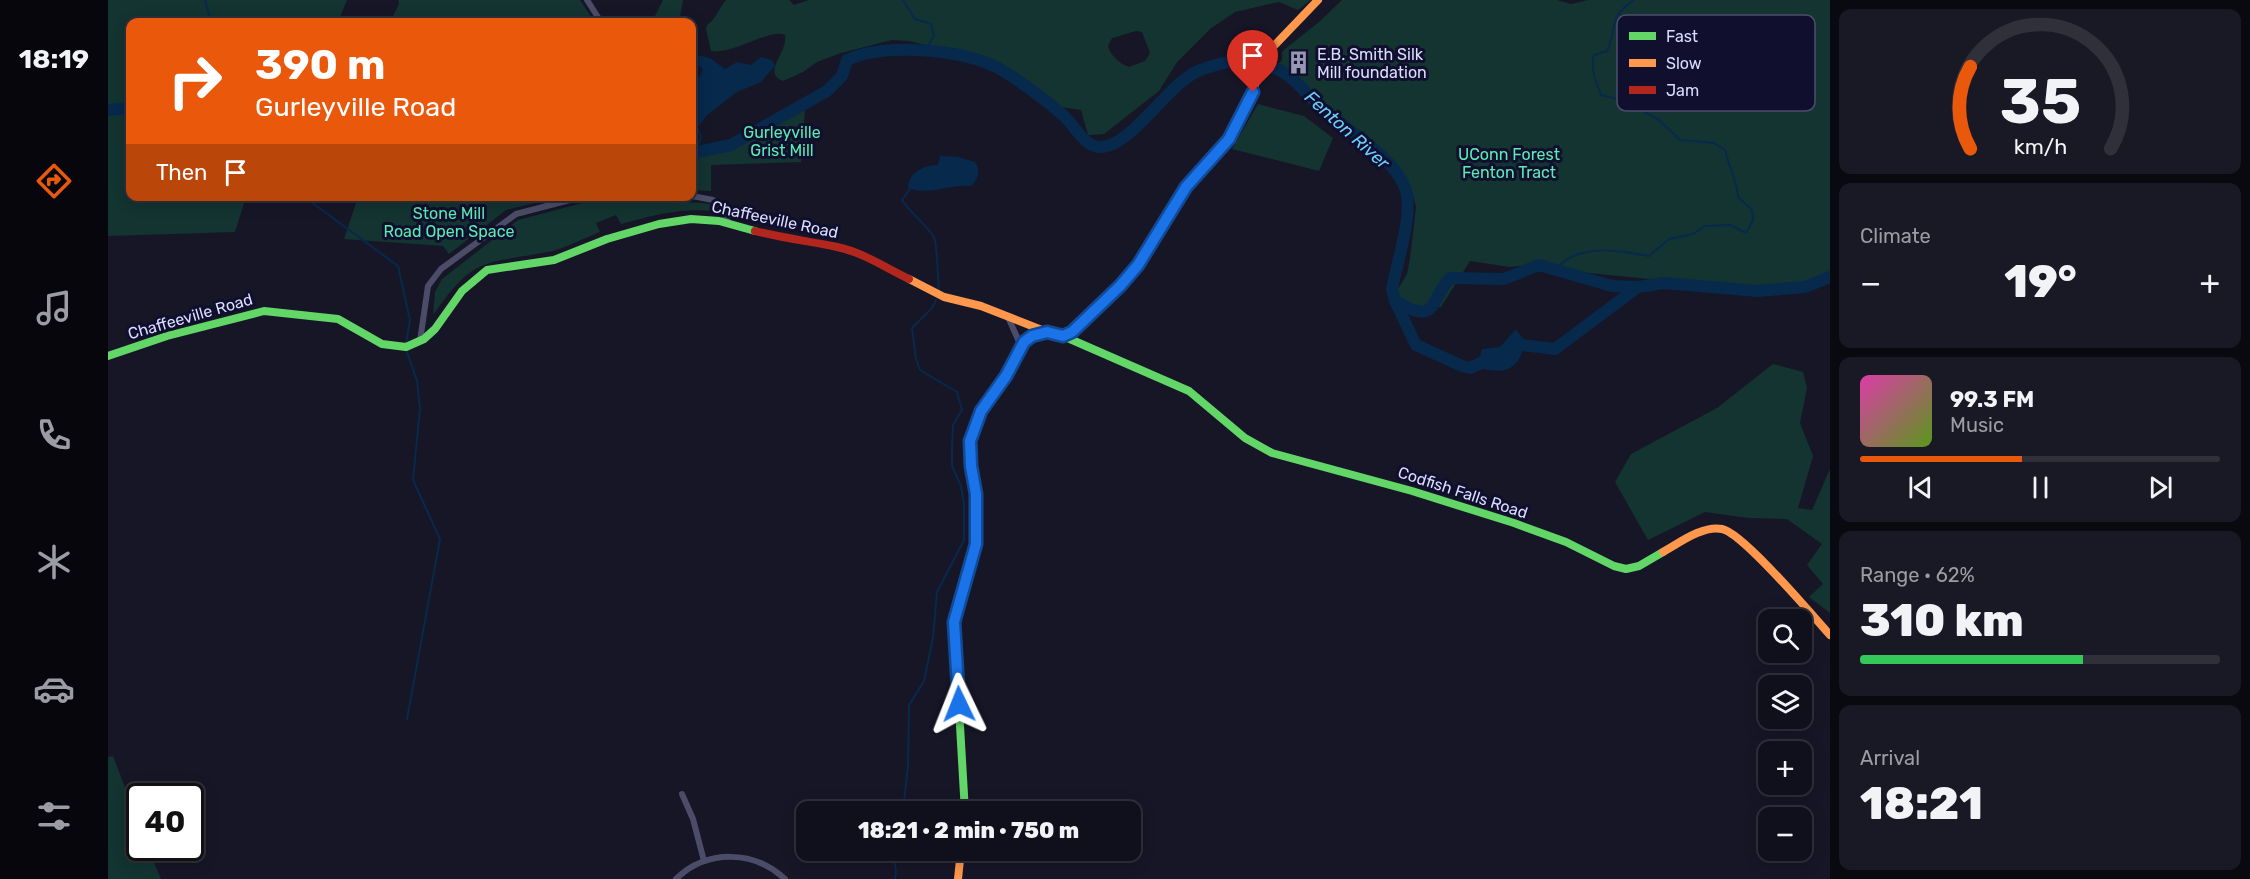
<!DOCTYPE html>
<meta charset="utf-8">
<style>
body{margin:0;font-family:Rubik,sans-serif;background:#191926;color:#f1f3f6;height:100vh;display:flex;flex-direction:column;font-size:22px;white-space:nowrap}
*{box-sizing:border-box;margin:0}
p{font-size:20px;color:#9c9da4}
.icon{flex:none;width:33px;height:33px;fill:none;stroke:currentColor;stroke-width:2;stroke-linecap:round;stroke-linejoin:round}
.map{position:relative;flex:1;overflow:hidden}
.side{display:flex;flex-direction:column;gap:9px;padding:9px;background:#090910;width:420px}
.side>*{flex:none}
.banner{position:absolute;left:18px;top:18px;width:570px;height:183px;border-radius:12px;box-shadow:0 3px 15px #0003,0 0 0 2px #30303b;background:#ea580c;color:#fff;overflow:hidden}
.buttons{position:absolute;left:1650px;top:609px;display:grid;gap:12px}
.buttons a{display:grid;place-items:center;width:54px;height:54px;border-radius:12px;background:#10101d;box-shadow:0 3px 15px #0003,0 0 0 2px #30303b;font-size:30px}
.speed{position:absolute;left:18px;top:783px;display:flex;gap:12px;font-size:30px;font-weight:700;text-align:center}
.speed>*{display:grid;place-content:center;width:78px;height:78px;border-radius:50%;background:#10101d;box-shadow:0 3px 15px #0003,0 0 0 2px #30303b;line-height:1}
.speed .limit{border:3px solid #111;border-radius:9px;background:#fff;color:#111}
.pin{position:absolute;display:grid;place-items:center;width:51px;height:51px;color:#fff;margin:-62px -26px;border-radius:50% 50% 50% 0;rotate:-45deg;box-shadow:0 0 6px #0007}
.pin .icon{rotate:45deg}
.me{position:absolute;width:66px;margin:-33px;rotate:358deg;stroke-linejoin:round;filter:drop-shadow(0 0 4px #0008)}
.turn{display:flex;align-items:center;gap:21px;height:126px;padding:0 30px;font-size:27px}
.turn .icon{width:78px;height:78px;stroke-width:2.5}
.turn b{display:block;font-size:42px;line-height:51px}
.then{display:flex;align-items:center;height:57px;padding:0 30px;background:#0003;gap:12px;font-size:22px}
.big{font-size:45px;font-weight:800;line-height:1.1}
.side .card{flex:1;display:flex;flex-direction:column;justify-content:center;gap:9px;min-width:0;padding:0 21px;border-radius:12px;background:#191926}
.side .dial{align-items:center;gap:0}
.dial svg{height:156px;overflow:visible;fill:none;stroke:#30303b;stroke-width:7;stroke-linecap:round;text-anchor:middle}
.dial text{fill:#f1f3f6;stroke:none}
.song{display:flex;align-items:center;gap:18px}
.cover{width:72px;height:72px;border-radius:9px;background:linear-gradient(135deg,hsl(320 70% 55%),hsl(90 70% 35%))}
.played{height:6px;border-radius:3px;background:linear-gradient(90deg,#ea580c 45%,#30303b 45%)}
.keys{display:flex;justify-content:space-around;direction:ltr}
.heat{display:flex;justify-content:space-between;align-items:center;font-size:33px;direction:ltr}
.charge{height:9px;border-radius:4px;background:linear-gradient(90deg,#34c759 62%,#30303b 0)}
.trip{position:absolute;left:688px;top:801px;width:345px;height:60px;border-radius:12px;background:#10101d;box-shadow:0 3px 15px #0003,0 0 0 2px #30303b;font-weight:800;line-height:60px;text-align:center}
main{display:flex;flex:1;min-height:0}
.dock{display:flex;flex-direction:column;width:108px;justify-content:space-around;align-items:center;background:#06060c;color:#9c9da4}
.dock .icon{width:42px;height:42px}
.dock .on{color:#ea580c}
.dock b{font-size:27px;color:#f1f3f6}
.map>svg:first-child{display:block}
.green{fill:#133431;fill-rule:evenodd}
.water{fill:#07294c}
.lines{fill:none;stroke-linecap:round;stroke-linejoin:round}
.stream{stroke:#07294c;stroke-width:2}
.river{stroke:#07294c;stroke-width:12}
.street{stroke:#4b4d68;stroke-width:6}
.fast{stroke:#63d668;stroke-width:8}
.slow{stroke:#ff974d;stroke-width:8}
.jam{stroke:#b3261e;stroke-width:8}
.route-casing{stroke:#114b97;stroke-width:15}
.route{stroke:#1a73e8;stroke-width:10}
.labels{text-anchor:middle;stroke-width:6;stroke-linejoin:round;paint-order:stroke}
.poi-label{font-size:16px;fill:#dcddff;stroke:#100f2e;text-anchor:start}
.park-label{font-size:16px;fill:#5cebb4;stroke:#100f2e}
.street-label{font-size:16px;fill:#dcddff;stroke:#100f2e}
.water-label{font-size:18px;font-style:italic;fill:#6acfff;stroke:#100f2e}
.key{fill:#100f2e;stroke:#4d4d6d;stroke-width:1.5}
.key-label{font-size:16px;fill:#dcddff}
</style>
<main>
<nav class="dock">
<b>18:19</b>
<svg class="icon on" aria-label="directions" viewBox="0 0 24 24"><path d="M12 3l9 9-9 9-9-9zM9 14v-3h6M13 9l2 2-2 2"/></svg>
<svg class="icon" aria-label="music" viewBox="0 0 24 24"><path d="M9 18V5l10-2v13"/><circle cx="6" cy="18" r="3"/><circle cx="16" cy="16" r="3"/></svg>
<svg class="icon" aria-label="phone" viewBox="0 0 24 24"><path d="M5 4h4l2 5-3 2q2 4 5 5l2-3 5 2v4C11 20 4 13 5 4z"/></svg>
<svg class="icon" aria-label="climate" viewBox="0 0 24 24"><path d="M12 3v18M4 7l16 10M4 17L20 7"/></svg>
<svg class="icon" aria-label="car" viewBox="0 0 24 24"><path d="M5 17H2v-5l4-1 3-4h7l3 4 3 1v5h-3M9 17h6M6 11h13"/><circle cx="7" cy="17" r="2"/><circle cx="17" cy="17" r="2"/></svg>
<svg class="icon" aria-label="filters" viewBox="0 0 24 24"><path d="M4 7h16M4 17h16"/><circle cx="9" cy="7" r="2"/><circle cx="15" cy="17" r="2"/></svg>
</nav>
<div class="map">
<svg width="1722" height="879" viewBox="0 0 1722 879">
<rect width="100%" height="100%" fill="#161627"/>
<g class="green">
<path d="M 0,0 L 239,0 L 230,22 L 22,22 L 22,196 L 138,197 L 127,232 L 0,236 Z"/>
<path d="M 290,0 L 472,0 L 484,18 L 491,22 L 282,22 L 291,4 Z"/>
<path d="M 555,0 L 575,0 L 571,22 L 544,22 Z"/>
<path d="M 618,0 L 681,0 L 686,5 L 701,0 L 1203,0 L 1190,10 L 1171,2 L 1127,12 L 1102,29 L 1069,62 L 1051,91 L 996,134 L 980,135 L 973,110 L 947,106 L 893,63 L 801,41 L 784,40 L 733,53 L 709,62 L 695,72 L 675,81 C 653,72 680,54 677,35 C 661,28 626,55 603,51 L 598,29 L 599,25 C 609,18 610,9 618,0 ZM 1028,31 L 1034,32 L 1042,53 L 1037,61 L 1021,67 C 1012,64 1002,55 1000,46 L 1004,38 Z"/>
<path d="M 1234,0 L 1449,0 L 1463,4 L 1480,0 L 1722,0 L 1722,282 L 1674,291 L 1651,290 L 1411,266 L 1402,267 L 1362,261 L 1333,307 L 1305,308 L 1287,294 L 1299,274 L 1302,258 L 1308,207 L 1304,192 L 1290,172 L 1248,137 L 1198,86 L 1180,71 L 1167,67 L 1174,60 L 1174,52 L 1177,49 L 1211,22 Z"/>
<path d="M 698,97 L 693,162 L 603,165 L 603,191 L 584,190 L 584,158 L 604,152 L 664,123 Z"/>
<path d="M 1150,104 L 1196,116 L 1225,138 L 1211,171 L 1124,149 Z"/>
<path d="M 501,196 C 521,197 537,200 557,202 C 583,204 606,198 629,216 C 588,204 553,213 513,224 L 508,215 L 488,223 L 492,232 C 476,238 460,247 444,251 C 377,265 368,253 325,315 L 327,292 L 334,279 L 410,220 Z"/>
<path d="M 250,197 L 250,196 L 452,197 L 398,210 L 341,254 L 335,246 L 236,239 Z"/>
<path d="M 1665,364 L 1695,372 L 1699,388 L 1692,423 L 1705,456 L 1690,508 L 1704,510 L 1722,469 L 1722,613 L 1701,597 L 1715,584 L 1699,565 L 1714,544 L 1679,519 L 1641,518 L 1597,512 L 1540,540 L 1507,482 L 1523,454 L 1609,408 Z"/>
<path d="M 5,756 L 31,824 L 32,848 L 40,848 L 53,879 L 0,879 L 0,757 Z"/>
</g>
<g class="water">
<path d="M 584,54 L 602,58 L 617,69 L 629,62 L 643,65 L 653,57 L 664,60 L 667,66 L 653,82 L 629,92 L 598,116 L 592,125 L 584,125 L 584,75 L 592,76 L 595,69 L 588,64 L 584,67 Z"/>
<path d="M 832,156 L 850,157 L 867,162 C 873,170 870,180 863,186 C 842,184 821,196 800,188 C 801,172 816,165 830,165 Z"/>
<path d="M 1408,329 L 1417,342 C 1410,374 1394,374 1367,367 L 1365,365 L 1371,359 L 1374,349 L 1392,347 Z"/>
</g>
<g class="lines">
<g class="stream">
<path d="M 97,0 L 103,22"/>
<path d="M 788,51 L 818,49 L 826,36 L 823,24 L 807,19 L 795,0"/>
<path d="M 14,110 L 19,119 L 22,120"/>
<path d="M 588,151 L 593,137 L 589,126"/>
<path d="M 802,189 L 794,200 C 803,214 817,223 826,237 C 829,242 830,280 831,290"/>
<path d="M 195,196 L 290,266 L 302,320 L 298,343"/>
<path d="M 1447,270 C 1470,242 1511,251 1541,256 L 1561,239 L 1585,234 L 1597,226 L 1622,225 L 1638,233 L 1645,220 L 1644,210 L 1630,197 C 1630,184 1620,164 1617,150 L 1606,143 L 1572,140 L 1550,119 L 1514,100 L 1493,95 C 1488,82 1482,68 1486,55 L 1499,51 C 1510,27 1499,18 1526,0"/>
<path d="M 298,349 L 309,381 L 312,408 L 305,480 L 332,539 L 299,719"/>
<path d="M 795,811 L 800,765 L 801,705 L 816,681 L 825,638 L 829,592 L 856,540 L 856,504 L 853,486 L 844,466 L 844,449 L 845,425 L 854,410 L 849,392 L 812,370 L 808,359 L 804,328 L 824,308 L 828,300"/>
<path d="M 785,850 L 788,872 L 787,879"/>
</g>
<g class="river">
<path d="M 0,110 L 22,108"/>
<path d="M 584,153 L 623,145 L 719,91 L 734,76 L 739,60 C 776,43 849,49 886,66 C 906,76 939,101 956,116 C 967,126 977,148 993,147 C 1022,147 1059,86 1088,72 C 1098,67 1130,58 1141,60 C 1151,63 1166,67 1175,72 C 1190,81 1199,95 1211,106 C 1237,130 1292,159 1299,195 C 1303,222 1289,262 1284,289 L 1287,301 C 1330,326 1320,303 1342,278 L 1396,279 L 1431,265 L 1504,286 L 1530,287 L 1556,283 L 1650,291 L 1697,287 L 1722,277"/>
<path d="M 1287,301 L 1308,345 L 1354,366 L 1362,368 L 1379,360"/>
<path d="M 1403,350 L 1414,345 L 1447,349 L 1530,287"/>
</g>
<g class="street">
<path d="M 479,0 L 493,22"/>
<path d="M 584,196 L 605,200 L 621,223"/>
<path d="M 900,317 L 913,346"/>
<path d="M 312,341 L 320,286 L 333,269 L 408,214 L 477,196"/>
<path d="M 574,794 L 585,819 L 596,861"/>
<path d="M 568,879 C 599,849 646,850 677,879"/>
</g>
<g class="fast">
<path d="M 955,336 L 1081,391 L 1137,438 L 1164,453 L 1304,491 L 1406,523 L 1458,542 L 1506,566 L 1518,569 L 1531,566 L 1555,552"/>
<path d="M 0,356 L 59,336 L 156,311 L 230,319 L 274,344 L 298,347 L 316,339 L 327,329 L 354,291 L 379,270 L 446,260 L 499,239 L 551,224 L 583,219 L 611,221 L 647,231"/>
<path d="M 857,812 L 846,622 L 869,544 L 868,494 L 863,466 L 862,441 L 873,411 L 898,376 L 916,342 L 930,334 L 952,335 L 964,332 L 1013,286 L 1037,256 L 1079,187 L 1095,170"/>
</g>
<g class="slow">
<path d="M 1095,170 L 1124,134 L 1164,48 L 1210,0"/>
<path d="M 801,279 L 836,297 L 873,306 L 939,332"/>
<path d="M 1555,552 C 1571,543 1595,525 1614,529 C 1635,533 1704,615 1722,635"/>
<path d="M 850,879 L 853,850"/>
</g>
<path class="jam" d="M 647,231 C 674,238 701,241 729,247 C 754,252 778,268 801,279"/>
</g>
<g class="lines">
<defs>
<path id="route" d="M 851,704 L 846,622 L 868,544 L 868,494 L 863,466 L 862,441 L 873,411 L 898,376 L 916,342 L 924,336 L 939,332 L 955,336 L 964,332 L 1012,286 L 1030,265 L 1078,187 L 1121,139 L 1145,92"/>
</defs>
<use href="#route" class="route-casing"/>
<use href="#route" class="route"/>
</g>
<defs>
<symbol id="building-bare" viewBox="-9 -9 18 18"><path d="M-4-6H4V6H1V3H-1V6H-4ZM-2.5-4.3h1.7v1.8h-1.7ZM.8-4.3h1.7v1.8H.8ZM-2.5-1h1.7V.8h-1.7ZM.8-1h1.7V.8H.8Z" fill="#9797b3" stroke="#100f2e" stroke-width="2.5" paint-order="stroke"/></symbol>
</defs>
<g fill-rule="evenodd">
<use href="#building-bare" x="1174" y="46" width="33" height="33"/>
</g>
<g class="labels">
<g class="poi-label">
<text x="1209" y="60">E.B. Smith Silk<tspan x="1209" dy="18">Mill foundation</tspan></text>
</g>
<g class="park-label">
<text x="674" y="138">Gurleyville<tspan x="674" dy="18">Grist Mill</tspan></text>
<text x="1401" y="160">UConn Forest<tspan x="1401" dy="18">Fenton Tract</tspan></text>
<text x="341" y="219">Stone Mill<tspan x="341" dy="18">Road Open Space</tspan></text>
</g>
<g class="street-label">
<text transform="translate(667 219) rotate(12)" y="6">Chaffeeville Road</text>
<text transform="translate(82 316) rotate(-16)" y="6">Chaffeeville Road</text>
<text transform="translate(1355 492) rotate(18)" y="6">Codfish Falls Road</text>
</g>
<g class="water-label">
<text transform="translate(1239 130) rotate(42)" y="6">Fenton River</text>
</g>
</g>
<rect x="1509" y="15" width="198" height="96" rx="9" class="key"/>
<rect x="1521" y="32" width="27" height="8" fill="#63d668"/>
<rect x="1521" y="59" width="27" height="8" fill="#ff974d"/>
<rect x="1521" y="86" width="27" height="8" fill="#b3261e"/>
<g class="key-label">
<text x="1558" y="42">Fast</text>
<text x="1558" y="69">Slow</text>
<text x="1558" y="96">Jam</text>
</g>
</svg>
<div class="buttons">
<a><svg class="icon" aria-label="search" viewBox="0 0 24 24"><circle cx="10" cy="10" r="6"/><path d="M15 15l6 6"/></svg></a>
<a><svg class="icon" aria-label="layers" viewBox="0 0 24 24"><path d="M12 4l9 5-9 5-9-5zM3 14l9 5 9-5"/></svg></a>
<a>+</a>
<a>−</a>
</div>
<div class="speed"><div class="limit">40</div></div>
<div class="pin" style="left:1145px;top:92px;background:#d93025"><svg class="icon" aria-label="arrive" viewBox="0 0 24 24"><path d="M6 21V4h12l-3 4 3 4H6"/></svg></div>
<svg class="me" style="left:851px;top:704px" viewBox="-20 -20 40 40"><path d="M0-17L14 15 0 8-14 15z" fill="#1a73e8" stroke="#fff" stroke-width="4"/></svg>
<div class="trip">18:21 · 2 min · 750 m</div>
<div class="banner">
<div class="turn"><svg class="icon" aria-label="right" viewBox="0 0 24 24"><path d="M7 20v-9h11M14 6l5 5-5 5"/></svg><div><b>390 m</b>Gurleyville Road</div></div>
<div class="then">Then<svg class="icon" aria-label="arrive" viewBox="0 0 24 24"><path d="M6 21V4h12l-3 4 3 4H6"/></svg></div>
</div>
</div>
<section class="side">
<div class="card dial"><svg viewBox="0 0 100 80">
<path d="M14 69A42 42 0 1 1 86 69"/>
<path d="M14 69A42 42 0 0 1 14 27" stroke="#ea580c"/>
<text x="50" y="56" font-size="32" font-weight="700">35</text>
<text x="50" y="72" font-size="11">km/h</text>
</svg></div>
<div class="card"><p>Climate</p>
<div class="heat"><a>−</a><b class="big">19°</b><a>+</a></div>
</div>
<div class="card">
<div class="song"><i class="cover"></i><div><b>99.3 FM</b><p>Music</p></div></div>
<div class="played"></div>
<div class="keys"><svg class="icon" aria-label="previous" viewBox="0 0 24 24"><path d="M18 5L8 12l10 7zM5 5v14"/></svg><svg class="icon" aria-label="pause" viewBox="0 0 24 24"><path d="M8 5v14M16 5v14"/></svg><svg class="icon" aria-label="next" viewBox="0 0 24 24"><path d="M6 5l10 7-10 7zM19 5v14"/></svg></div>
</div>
<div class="card"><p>Range · 62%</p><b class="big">310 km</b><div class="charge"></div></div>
<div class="card"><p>Arrival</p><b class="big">18:21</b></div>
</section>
</main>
